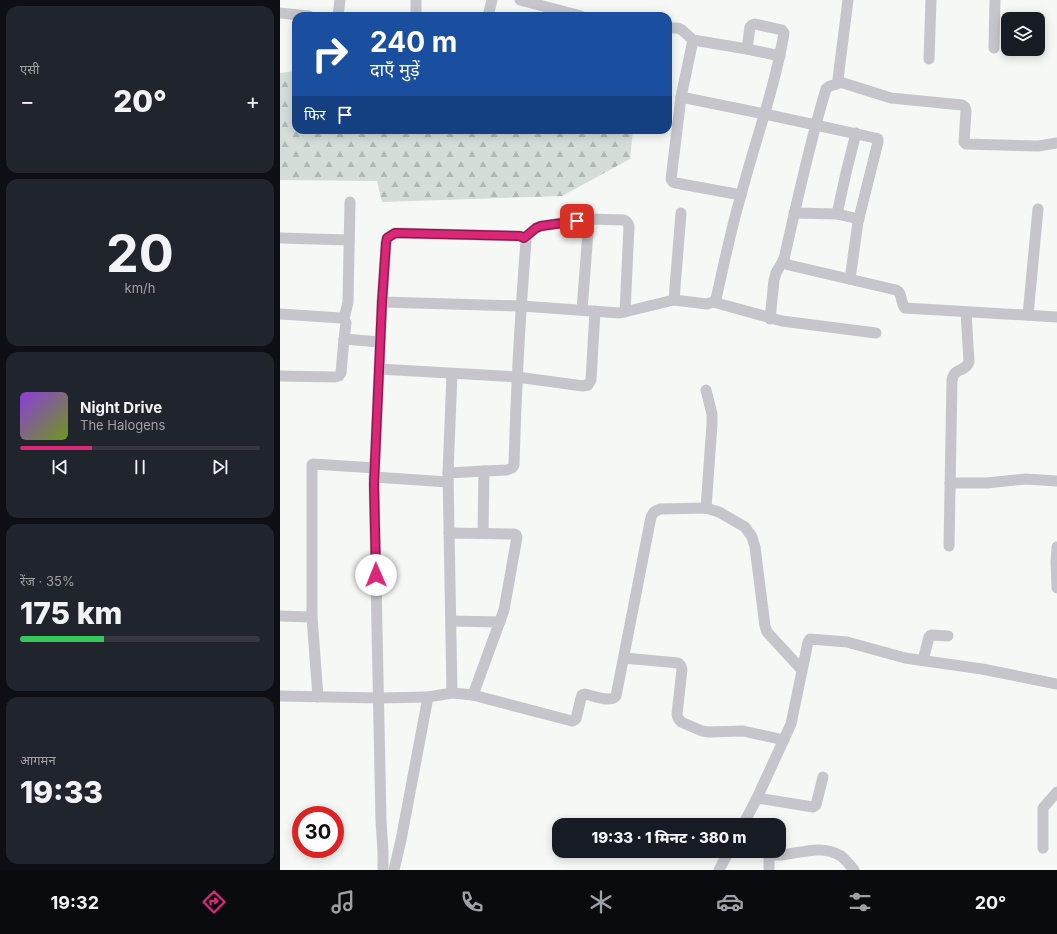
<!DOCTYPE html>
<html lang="hi">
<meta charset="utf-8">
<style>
body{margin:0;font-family:Inter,"Noto Sans Devanagari",sans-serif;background:#20242c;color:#f1f3f6;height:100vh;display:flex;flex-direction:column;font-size:15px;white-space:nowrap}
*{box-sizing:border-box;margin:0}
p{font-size:13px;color:#9ea1a6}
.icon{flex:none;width:22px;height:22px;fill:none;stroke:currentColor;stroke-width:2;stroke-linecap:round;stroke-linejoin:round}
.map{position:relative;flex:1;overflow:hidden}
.side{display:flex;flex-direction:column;gap:6px;padding:6px;background:#0d0f14;width:280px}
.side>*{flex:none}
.banner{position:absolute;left:12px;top:12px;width:380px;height:122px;border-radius:12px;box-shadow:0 2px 10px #0003;background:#1a4fa0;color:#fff;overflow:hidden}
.buttons{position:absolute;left:721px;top:12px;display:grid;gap:8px}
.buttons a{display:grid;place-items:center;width:44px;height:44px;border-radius:8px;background:#171b24;box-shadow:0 2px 10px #0003;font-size:20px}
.speed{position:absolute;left:12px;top:806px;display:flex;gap:8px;font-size:20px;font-weight:700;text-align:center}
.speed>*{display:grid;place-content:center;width:52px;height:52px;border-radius:50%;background:#171b24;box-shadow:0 2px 10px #0003;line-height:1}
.speed .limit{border:6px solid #d22;background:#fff;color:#111}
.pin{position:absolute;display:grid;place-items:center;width:34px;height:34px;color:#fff;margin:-17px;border-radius:8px;box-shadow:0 2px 6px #0006}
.me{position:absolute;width:44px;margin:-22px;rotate:359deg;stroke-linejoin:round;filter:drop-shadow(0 0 3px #0008)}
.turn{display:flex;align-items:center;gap:14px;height:84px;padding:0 12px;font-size:18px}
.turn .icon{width:52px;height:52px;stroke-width:2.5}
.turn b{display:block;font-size:28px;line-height:34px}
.then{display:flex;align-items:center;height:38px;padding:0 12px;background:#0003;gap:8px;font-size:15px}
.big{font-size:30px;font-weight:800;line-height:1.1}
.side .tile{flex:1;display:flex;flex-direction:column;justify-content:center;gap:6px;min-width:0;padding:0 14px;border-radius:12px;background:#20242c}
.side .dial{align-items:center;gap:0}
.dial b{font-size:52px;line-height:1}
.song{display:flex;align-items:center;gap:12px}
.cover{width:48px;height:48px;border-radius:6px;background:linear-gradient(135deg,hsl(270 70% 55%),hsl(80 70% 35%))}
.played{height:4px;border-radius:2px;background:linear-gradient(90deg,#db2777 30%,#363941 30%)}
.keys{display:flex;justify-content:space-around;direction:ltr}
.heat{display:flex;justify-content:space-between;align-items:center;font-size:22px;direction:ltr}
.charge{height:6px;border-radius:3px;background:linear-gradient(90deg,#34c759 35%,#363941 0)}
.trip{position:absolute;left:272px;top:818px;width:234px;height:40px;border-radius:12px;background:#171b24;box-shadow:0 2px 10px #0003;font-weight:800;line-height:40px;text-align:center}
.menu{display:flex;height:64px;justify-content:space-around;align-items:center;background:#090b0e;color:#9ea1a6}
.menu .icon{width:28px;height:28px}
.menu .current{color:#db2777}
.menu b{font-size:18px;color:#f1f3f6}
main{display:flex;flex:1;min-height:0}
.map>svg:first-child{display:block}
.forest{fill:url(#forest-firs)}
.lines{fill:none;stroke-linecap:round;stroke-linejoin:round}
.minor{stroke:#c7c5cc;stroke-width:11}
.route-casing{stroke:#8e194d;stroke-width:10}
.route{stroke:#db2777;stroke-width:7}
</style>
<main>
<section class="side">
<div class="tile"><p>एसी</p>
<div class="heat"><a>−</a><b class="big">20°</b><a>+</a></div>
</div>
<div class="tile dial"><b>20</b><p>km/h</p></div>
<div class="tile">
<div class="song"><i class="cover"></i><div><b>Night Drive</b><p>The Halogens</p></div></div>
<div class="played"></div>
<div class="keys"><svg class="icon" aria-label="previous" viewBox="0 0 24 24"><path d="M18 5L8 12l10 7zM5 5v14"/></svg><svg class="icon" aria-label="pause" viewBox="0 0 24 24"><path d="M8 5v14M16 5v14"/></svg><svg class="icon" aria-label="next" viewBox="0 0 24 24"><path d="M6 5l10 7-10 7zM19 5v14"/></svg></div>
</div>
<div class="tile"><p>रेंज · 35%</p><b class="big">175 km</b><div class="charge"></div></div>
<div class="tile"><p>आगमन</p><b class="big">19:33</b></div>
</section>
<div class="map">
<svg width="777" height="870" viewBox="0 0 777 870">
<defs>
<pattern id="forest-firs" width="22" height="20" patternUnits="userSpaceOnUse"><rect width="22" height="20" fill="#d4ddd8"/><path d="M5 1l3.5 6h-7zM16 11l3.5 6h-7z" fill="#b0b7b5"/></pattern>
</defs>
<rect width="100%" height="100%" fill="#f5f8f5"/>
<path class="forest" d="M 16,71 L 16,130 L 353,130 L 350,159 L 282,196 L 102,202 L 97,181 L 0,180 L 0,73 Z"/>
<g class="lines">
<g class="minor">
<path d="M 136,0 L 136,16"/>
<path d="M 240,0 L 301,16"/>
<path d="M 568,0 L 558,79 L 560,82 L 611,98 L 682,105 L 685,107 L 686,111 L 684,142 L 686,144 L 758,146 L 777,143"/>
<path d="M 0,13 L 29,16"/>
<path d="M 58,16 L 60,0"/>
<path d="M 208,16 L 212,0"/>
<path d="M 388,28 L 398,28 L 402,30 L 413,40 L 467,49 L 500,56"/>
<path d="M 413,40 L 401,97 L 391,179 L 393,182 L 396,183 L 461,195"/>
<path d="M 714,48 L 715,0"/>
<path d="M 649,59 L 651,0"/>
<path d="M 560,82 C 556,86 550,84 546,89 C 529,145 517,202 504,259 L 505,263 L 509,265 L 616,290 C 623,293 620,303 625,308 L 777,317"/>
<path d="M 401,97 L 485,114 L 595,138 L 598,139 L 598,142 L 578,222 L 570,279"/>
<path d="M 514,213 L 557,214 L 579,219"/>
<path d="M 557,214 L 566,173 L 576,133"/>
<path d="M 0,238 L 69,240"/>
<path d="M 244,238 L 256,228 L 261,226 L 309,219 L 344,220 L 347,222 L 349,226 L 345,312"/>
<path d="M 394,300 L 401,213"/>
<path d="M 102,302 L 241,306 L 340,313 L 394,300 L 427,304 L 433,302 L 436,299 C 444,264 451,229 461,195 C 475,141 495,88 504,33 L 502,30 L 475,24 L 472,25 L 470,27 L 467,49"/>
<path d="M 433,302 L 502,321 L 596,333"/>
<path d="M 302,310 L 309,219"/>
<path d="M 0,314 L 61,318 L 64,319 L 66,323 L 64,339 L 100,342"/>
<path d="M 748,315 L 758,209"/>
<path d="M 64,319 L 68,302 L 70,202"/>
<path d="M 490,319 L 494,280 L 496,273 L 504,259"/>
<path d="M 99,369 L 237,377 L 303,386 L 308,385 L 311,380 L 315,311"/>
<path d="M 0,376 L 55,377 L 59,376 L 61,373 L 64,339"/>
<path d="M 168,473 L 172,374"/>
<path d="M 94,477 L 168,482"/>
<path d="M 670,483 L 707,483 L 746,479 L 777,481"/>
<path d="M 426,508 L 432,424 L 432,414 L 426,390"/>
<path d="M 169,533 L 234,534 L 236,535 L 237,537 L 224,610 L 193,695"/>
<path d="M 203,533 L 204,471"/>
<path d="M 669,546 L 672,380 C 675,366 685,373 689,362 L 686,312"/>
<path d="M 777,547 L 776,562 L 777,588"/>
<path d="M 0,616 L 32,617"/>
<path d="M 171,621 L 220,622"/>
<path d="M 344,658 L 398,663 L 401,666 L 402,670 L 397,714 L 398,718 L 401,722 L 422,731 L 429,732 L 463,731 L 504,740"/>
<path d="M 643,660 L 649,637 L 651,635 L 668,636"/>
<path d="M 172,693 L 193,695 L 292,721 L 296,719 L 301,698 L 302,695 L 305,694 C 314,696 330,703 336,696 L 371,517 L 374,512 L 380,509 L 426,508 L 439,512 L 465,527 L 472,537 L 475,547 L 485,626 L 487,632 L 522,670"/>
<path d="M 0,696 L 99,698 L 148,697"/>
<path d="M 38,697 L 32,617 L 32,465 L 33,464 L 95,468"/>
<path d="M 477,798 L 533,807 L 536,805 L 543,777"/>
<path d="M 463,825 L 477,798 L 511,724 L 528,642 L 530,639 L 567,642 L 625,658 L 702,669 L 777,684"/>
<path d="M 763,848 L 763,808 L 777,792"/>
<path d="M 489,855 C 493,855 498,855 502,855 C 521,853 542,844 561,856 C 566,860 570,865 574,870"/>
<path d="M 103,870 L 103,851 L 101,821 L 94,483 L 102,302 L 106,243 L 107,238 L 115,233 L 240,236 L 244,238"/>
<path d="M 114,870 L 121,840 L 148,697 L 172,693 L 168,473 L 204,471 L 227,470 L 232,468 L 234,465 C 236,390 240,316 246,241 L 244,238"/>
<path d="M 439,870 L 449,851"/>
<path d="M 489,870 L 489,851"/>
</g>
</g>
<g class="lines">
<defs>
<path id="route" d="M 96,575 L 94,484 L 102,302 L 106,243 L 107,238 L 115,233 L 240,236 L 244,238 L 256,228 L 261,226 L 297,221"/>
</defs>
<use href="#route" class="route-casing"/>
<use href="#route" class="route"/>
</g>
</svg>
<div class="buttons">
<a><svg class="icon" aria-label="layers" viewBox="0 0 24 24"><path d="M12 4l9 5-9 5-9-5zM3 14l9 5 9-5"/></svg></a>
</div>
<div class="speed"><div class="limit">30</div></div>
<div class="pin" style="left:297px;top:221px;background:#d93025"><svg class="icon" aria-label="arrive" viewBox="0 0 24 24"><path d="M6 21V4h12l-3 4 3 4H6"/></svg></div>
<svg class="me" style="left:96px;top:575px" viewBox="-20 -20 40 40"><circle r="19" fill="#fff"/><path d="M0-13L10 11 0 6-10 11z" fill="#db2777"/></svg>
<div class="trip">19:33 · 1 मिनट · 380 m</div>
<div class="banner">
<div class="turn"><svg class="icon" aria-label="right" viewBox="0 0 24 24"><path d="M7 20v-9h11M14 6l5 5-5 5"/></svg><div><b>240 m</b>दाएँ मुड़ें</div></div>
<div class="then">फिर<svg class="icon" aria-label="arrive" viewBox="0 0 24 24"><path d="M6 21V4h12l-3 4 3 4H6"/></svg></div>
</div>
</div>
</main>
<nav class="menu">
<b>19:32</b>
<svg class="icon current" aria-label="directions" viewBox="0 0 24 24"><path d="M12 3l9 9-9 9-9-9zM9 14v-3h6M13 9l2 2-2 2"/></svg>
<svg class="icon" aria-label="music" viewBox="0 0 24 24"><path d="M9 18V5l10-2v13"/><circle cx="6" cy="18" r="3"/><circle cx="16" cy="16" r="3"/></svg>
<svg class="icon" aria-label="phone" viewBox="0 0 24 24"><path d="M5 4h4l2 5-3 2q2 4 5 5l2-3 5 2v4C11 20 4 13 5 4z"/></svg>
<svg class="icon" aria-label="climate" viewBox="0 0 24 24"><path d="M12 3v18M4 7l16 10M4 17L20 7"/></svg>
<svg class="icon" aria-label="car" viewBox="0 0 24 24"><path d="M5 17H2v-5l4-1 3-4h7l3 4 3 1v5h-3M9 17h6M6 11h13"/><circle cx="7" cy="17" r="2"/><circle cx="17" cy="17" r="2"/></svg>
<svg class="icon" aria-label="filters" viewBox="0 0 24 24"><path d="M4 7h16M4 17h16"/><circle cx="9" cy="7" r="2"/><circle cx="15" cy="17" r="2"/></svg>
<b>20°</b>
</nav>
